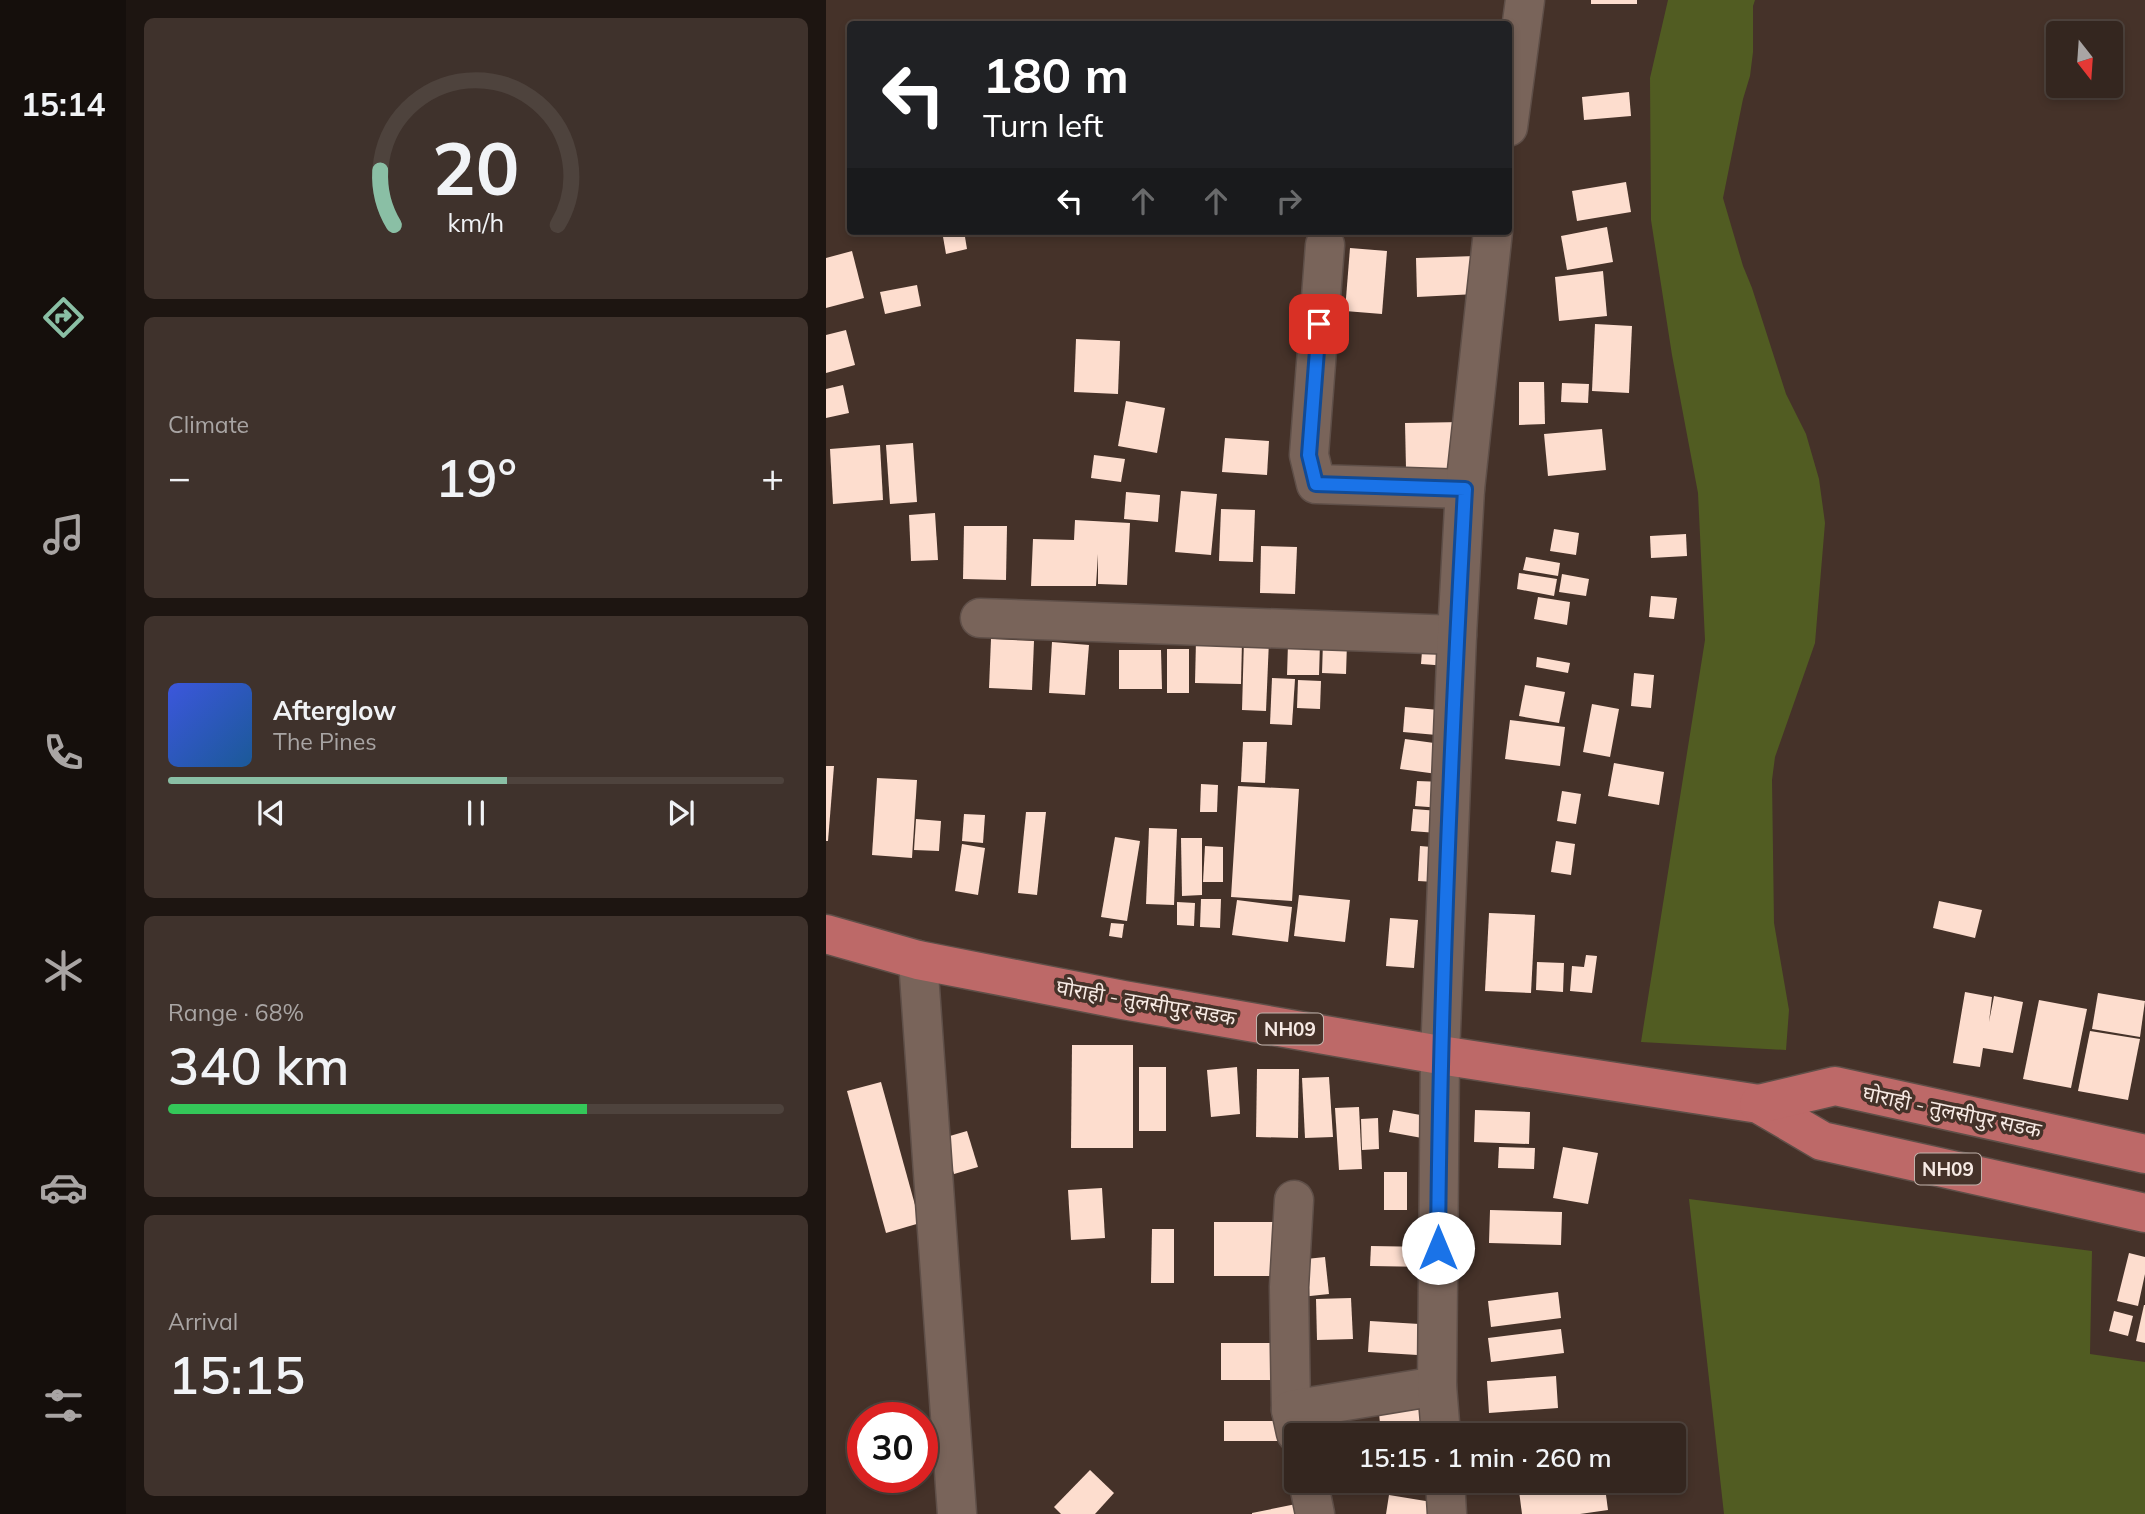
<!DOCTYPE html>
<meta charset="utf-8">
<style>
body{margin:0;font-family:Mulish,"Noto Sans Devanagari",sans-serif;background:#3f322c;color:#f1f3f6;height:100vh;display:flex;flex-direction:column;font-size:26px;white-space:nowrap}
*{box-sizing:border-box;margin:0}
p{font-size:23px;color:#a9a5a4}
.icon{flex:none;width:38px;height:38px;fill:none;stroke:currentColor;stroke-width:2;stroke-linecap:round;stroke-linejoin:round}
.map{position:relative;flex:1;overflow:hidden}
.details{display:flex;flex-direction:column;gap:18px;padding:18px;background:#1d1511;width:700px}
.details>*{flex:none}
.banner{position:absolute;left:21px;top:21px;width:665px;height:214px;border-radius:7px;box-shadow:0 4px 10px #0003,0 0 0 2px #4e433d;background:#202124;color:#fff;overflow:hidden}
.needle{width:46px;rotate:163deg}
.fabs{position:absolute;left:1220px;top:21px;display:grid;gap:14px}
.fabs a{display:grid;place-items:center;width:77px;height:77px;border-radius:7px;background:#34261f;box-shadow:0 4px 10px #0003,0 0 0 2px #4e433d;font-size:35px}
.speed{position:absolute;left:21px;top:1402px;display:flex;gap:14px;font-size:35px;font-weight:700;text-align:center}
.speed>*{display:grid;place-content:center;width:91px;height:91px;border-radius:50%;background:#34261f;box-shadow:0 4px 10px #0003,0 0 0 2px #4e433d;line-height:1}
.speed .limit{border:10px solid #d22;background:#fff;color:#111}
.pin{position:absolute;display:grid;place-items:center;width:60px;height:60px;color:#fff;margin:-30px;border-radius:14px;box-shadow:0 4px 10px #0006}
.me{position:absolute;width:77px;margin:-38px;rotate:0deg;stroke-linejoin:round;filter:drop-shadow(0 0 5px #0008)}
.turn{display:flex;align-items:center;gap:24px;height:147px;padding:0 21px;font-size:32px}
.turn .icon{width:91px;height:91px;stroke-width:2.5}
.turn b{display:block;font-size:49px;line-height:60px}
.lanes{display:flex;align-items:center;height:66px;padding:0 21px;background:#0003;justify-content:center;gap:35px;direction:ltr}
.lanes .off{opacity:.35}
.big{font-size:52px;font-weight:600;line-height:1.1}
.details .card{flex:1;display:flex;flex-direction:column;justify-content:center;gap:10px;min-width:0;padding:0 24px;border-radius:10px;background:#3f322c}
.details .dial{align-items:center;gap:0}
.dial svg{height:182px;overflow:visible;fill:none;stroke:#4e433d;stroke-width:7;stroke-linecap:round;text-anchor:middle}
.dial text{fill:#f1f3f6;stroke:none}
.song{display:flex;align-items:center;gap:21px}
.cover{width:84px;height:84px;border-radius:10px;background:linear-gradient(135deg,hsl(230 70% 55%),hsl(210 70% 35%))}
.played{height:7px;border-radius:4px;background:linear-gradient(90deg,#8abfa5 55%,#4e433d 55%)}
.keys{display:flex;justify-content:space-around;direction:ltr}
.heat{display:flex;justify-content:space-between;align-items:center;font-size:38px;direction:ltr}
.charge{height:10px;border-radius:5px;background:linear-gradient(90deg,#34c759 68%,#4e433d 0)}
.trip{position:absolute;left:458px;top:1423px;width:402px;height:70px;border-radius:7px;background:#34261f;box-shadow:0 4px 10px #0003,0 0 0 2px #4e433d;font-weight:600;line-height:70px;text-align:center}
main{display:flex;flex:1;min-height:0}
.dock{display:flex;flex-direction:column;width:126px;justify-content:space-around;align-items:center;background:#150f0c;color:#a9a5a4}
.dock .icon{width:49px;height:49px}
.dock .active{color:#8abfa5}
.dock b{font-size:32px;color:#f1f3f6}
.map>svg:first-child{display:block}
.green{fill:#515c22}
.building{fill:#fdddce}
.lines{fill:none;stroke-linecap:round;stroke-linejoin:round}
.minor-casing{stroke:#5f4f48;stroke-width:41}
.major-casing{stroke:#5f4f48;stroke-width:41}
.minor{stroke:#79645a;stroke-width:38}
.major{stroke:#bd6968;stroke-width:38}
.route-casing{stroke:#114b97;stroke-width:18}
.route{stroke:#1a73e8;stroke-width:12}
.labels{text-anchor:middle;stroke-width:7;stroke-linejoin:round;paint-order:stroke}
.shield{fill:#453229;stroke:#c2b3ac;stroke-width:2}
.shield-label{font-size:19px;font-weight:bold;fill:#f7eae4}
.street-label{font-size:21px;fill:#f7eae4;stroke:#453229}
</style>
<main>
<nav class="dock">
<b>15:14</b>
<svg class="icon active" aria-label="directions" viewBox="0 0 24 24"><path d="M12 3l9 9-9 9-9-9zM9 14v-3h6M13 9l2 2-2 2"/></svg>
<svg class="icon" aria-label="music" viewBox="0 0 24 24"><path d="M9 18V5l10-2v13"/><circle cx="6" cy="18" r="3"/><circle cx="16" cy="16" r="3"/></svg>
<svg class="icon" aria-label="phone" viewBox="0 0 24 24"><path d="M5 4h4l2 5-3 2q2 4 5 5l2-3 5 2v4C11 20 4 13 5 4z"/></svg>
<svg class="icon" aria-label="climate" viewBox="0 0 24 24"><path d="M12 3v18M4 7l16 10M4 17L20 7"/></svg>
<svg class="icon" aria-label="car" viewBox="0 0 24 24"><path d="M5 17H2v-5l4-1 3-4h7l3 4 3 1v5h-3M9 17h6M6 11h13"/><circle cx="7" cy="17" r="2"/><circle cx="17" cy="17" r="2"/></svg>
<svg class="icon" aria-label="filters" viewBox="0 0 24 24"><path d="M4 7h16M4 17h16"/><circle cx="9" cy="7" r="2"/><circle cx="15" cy="17" r="2"/></svg>
</nav>
<section class="details">
<div class="card dial"><svg viewBox="0 0 100 80">
<path d="M14 69A42 42 0 1 1 86 69"/>
<path d="M14 69A42 42 0 0 1 8 45" stroke="#8abfa5"/>
<text x="50" y="56" font-size="32" font-weight="700">20</text>
<text x="50" y="72" font-size="11">km/h</text>
</svg></div>
<div class="card"><p>Climate</p>
<div class="heat"><a>−</a><b class="big">19°</b><a>+</a></div>
</div>
<div class="card">
<div class="song"><i class="cover"></i><div><b>Afterglow</b><p>The Pines</p></div></div>
<div class="played"></div>
<div class="keys"><svg class="icon" aria-label="previous" viewBox="0 0 24 24"><path d="M18 5L8 12l10 7zM5 5v14"/></svg><svg class="icon" aria-label="pause" viewBox="0 0 24 24"><path d="M8 5v14M16 5v14"/></svg><svg class="icon" aria-label="next" viewBox="0 0 24 24"><path d="M6 5l10 7-10 7zM19 5v14"/></svg></div>
</div>
<div class="card"><p>Range · 68%</p><b class="big">340 km</b><div class="charge"></div></div>
<div class="card"><p>Arrival</p><b class="big">15:15</b></div>
</section>
<div class="map">
<svg width="1319" height="1514" viewBox="0 0 1319 1514">
<rect width="100%" height="100%" fill="#453229"/>
<g class="green">
<path d="M 842,0 L 929,0 L 927,6 L 927,52 L 924,76 L 917,99 L 897,198 L 917,266 L 926,288 L 960,394 L 980,434 L 993,479 L 999,523 L 989,643 L 949,757 L 946,780 L 948,923 L 963,1010 L 960,1050 L 815,1042 L 879,640 L 872,493 L 846,355 L 825,220 L 824,78 Z"/>
<path d="M 863,1199 L 1266,1251 L 1264,1354 L 1319,1362 L 1319,1514 L 898,1514 Z"/>
</g>
<g class="building">
<rect x="765" y="0" width="46" height="4"/>
<path d="M 803,92 L 805,116 L 758,120 L 756,97 Z"/>
<path d="M 800,182 L 805,212 L 751,221 L 746,191 Z"/>
<path d="M 781,227 L 787,262 L 741,270 L 735,236 Z"/>
<path d="M 116,231 L 138,231 L 141,249 L 120,254 Z"/>
<path d="M 145,231 L 170,231 L 170,232 L 146,237 Z"/>
<path d="M 524,248 L 561,251 L 556,314 L 519,311 Z"/>
<path d="M 26,251 L 38,298 L 0,308 L 0,258 Z"/>
<path d="M 649,256 L 650,294 L 591,297 L 590,258 Z"/>
<path d="M 777,271 L 781,316 L 733,321 L 729,277 Z"/>
<path d="M 91,285 L 95,306 L 59,314 L 54,292 Z"/>
<path d="M 769,324 L 806,326 L 803,393 L 766,391 Z"/>
<path d="M 20,330 L 29,365 L 0,373 L 0,335 Z"/>
<path d="M 250,339 L 294,341 L 292,394 L 248,392 Z"/>
<path d="M 693,382 L 718,382 L 719,424 L 693,425 Z"/>
<path d="M 736,383 L 763,384 L 762,403 L 735,402 Z"/>
<path d="M 17,385 L 23,413 L 0,418 L 0,389 Z"/>
<path d="M 300,401 L 339,408 L 331,453 L 292,446 Z"/>
<path d="M 636,422 L 636,469 L 580,469 L 579,423 Z"/>
<path d="M 776,429 L 780,470 L 722,476 L 718,434 Z"/>
<path d="M 399,438 L 443,441 L 441,475 L 396,472 Z"/>
<path d="M 87,443 L 91,502 L 64,504 L 60,445 Z"/>
<path d="M 54,445 L 57,500 L 7,504 L 4,449 Z"/>
<path d="M 268,455 L 299,459 L 295,482 L 265,478 Z"/>
<path d="M 355,491 L 391,494 L 385,555 L 349,552 Z"/>
<path d="M 300,492 L 334,495 L 332,522 L 298,519 Z"/>
<path d="M 395,509 L 429,510 L 427,562 L 393,561 Z"/>
<path d="M 109,513 L 112,560 L 85,561 L 83,515 Z"/>
<path d="M 249,520 L 304,523 L 301,585 L 272,584 L 272,554 L 270,586 L 205,586 L 207,539 L 248,540 Z"/>
<path d="M 138,526 L 181,526 L 180,580 L 137,579 Z"/>
<path d="M 728,529 L 753,533 L 750,555 L 724,551 Z"/>
<path d="M 860,534 L 861,556 L 825,558 L 824,536 Z"/>
<path d="M 435,546 L 471,547 L 469,594 L 434,593 Z"/>
<path d="M 700,557 L 734,563 L 732,576 L 697,570 Z"/>
<path d="M 693,573 L 731,579 L 728,596 L 691,589 Z"/>
<path d="M 736,574 L 763,579 L 760,596 L 733,592 Z"/>
<path d="M 825,596 L 851,598 L 848,619 L 823,617 Z"/>
<path d="M 712,597 L 744,602 L 741,625 L 708,619 Z"/>
<path d="M 597,638 L 636,667 L 595,664 Z"/>
<path d="M 165,639 L 208,641 L 206,690 L 163,688 Z"/>
<path d="M 418,639 L 443,640 L 440,711 L 416,710 Z"/>
<path d="M 370,640 L 416,641 L 415,684 L 369,683 Z"/>
<path d="M 226,642 L 263,645 L 259,695 L 223,693 Z"/>
<path d="M 497,642 L 521,643 L 520,674 L 496,673 Z"/>
<path d="M 462,643 L 494,644 L 493,675 L 461,675 Z"/>
<rect x="341" y="649" width="22" height="44"/>
<path d="M 293,650 L 335,650 L 336,689 L 293,689 Z"/>
<path d="M 711,657 L 744,663 L 742,673 L 710,667 Z"/>
<path d="M 808,673 L 828,675 L 825,708 L 805,706 Z"/>
<path d="M 446,678 L 469,679 L 466,725 L 444,724 Z"/>
<path d="M 472,680 L 495,681 L 494,709 L 471,708 Z"/>
<path d="M 699,685 L 739,692 L 733,723 L 693,716 Z"/>
<path d="M 766,704 L 793,709 L 784,757 L 757,752 Z"/>
<path d="M 579,707 L 625,711 L 622,736 L 577,732 Z"/>
<path d="M 684,720 L 739,727 L 734,766 L 679,759 Z"/>
<path d="M 579,739 L 630,746 L 626,776 L 574,769 Z"/>
<path d="M 417,742 L 441,742 L 439,783 L 415,782 Z"/>
<path d="M 788,763 L 838,772 L 833,805 L 782,796 Z"/>
<path d="M 0,766 L 8,766 L 2,841 L 0,841 Z"/>
<path d="M 51,778 L 91,780 L 86,858 L 46,855 Z"/>
<path d="M 591,781 L 618,782 L 616,808 L 589,806 Z"/>
<path d="M 375,784 L 392,785 L 391,812 L 374,812 Z"/>
<path d="M 412,786 L 473,789 L 466,901 L 405,897 Z"/>
<path d="M 736,791 L 755,794 L 750,824 L 731,821 Z"/>
<path d="M 587,809 L 626,812 L 624,834 L 585,831 Z"/>
<path d="M 200,812 L 220,812 L 211,895 L 192,893 Z"/>
<path d="M 138,814 L 159,815 L 157,843 L 136,841 Z"/>
<path d="M 90,819 L 115,821 L 113,851 L 88,850 Z"/>
<path d="M 323,828 L 351,829 L 348,905 L 320,904 Z"/>
<path d="M 289,837 L 314,841 L 301,921 L 275,917 Z"/>
<path d="M 355,838 L 376,838 L 376,895 L 356,896 Z"/>
<path d="M 730,841 L 749,844 L 745,875 L 725,872 Z"/>
<path d="M 136,844 L 159,848 L 152,895 L 129,891 Z"/>
<path d="M 379,846 L 397,847 L 397,882 L 377,882 Z"/>
<path d="M 594,846 L 629,849 L 626,883 L 592,881 Z"/>
<path d="M 473,895 L 524,900 L 519,942 L 468,936 Z"/>
<path d="M 375,899 L 395,899 L 394,928 L 374,927 Z"/>
<path d="M 411,900 L 466,907 L 462,942 L 406,935 Z"/>
<path d="M 1113,901 L 1156,910 L 1149,938 L 1107,928 Z"/>
<path d="M 351,902 L 369,903 L 368,926 L 351,925 Z"/>
<path d="M 663,913 L 709,915 L 705,993 L 659,991 Z"/>
<path d="M 564,918 L 592,920 L 588,968 L 560,966 Z"/>
<path d="M 285,923 L 298,924 L 296,938 L 283,936 Z"/>
<path d="M 760,955 L 771,956 L 766,993 L 744,991 L 746,966 L 758,967 Z"/>
<path d="M 711,962 L 738,963 L 737,992 L 710,990 Z"/>
<path d="M 1139,992 L 1166,997 L 1163,1022 L 1168,996 L 1197,1002 L 1187,1053 L 1157,1048 L 1154,1067 L 1127,1063 Z"/>
<path d="M 1272,993 L 1319,1001 L 1314,1037 L 1266,1029 Z"/>
<path d="M 1213,1000 L 1261,1009 L 1245,1088 L 1197,1079 Z"/>
<path d="M 1264,1031 L 1314,1039 L 1302,1100 L 1252,1091 Z"/>
<path d="M 246,1045 L 307,1045 L 307,1148 L 245,1148 Z"/>
<rect x="313" y="1067" width="27" height="64"/>
<path d="M 411,1067 L 414,1114 L 385,1117 L 381,1070 Z"/>
<path d="M 431,1069 L 473,1069 L 472,1138 L 430,1137 Z"/>
<path d="M 503,1077 L 507,1137 L 479,1138 L 476,1078 Z"/>
<path d="M 55,1082 L 94,1223 L 60,1233 L 21,1091 Z"/>
<path d="M 533,1107 L 536,1169 L 513,1170 L 509,1108 Z"/>
<path d="M 567,1110 L 600,1116 L 596,1138 L 563,1132 Z"/>
<path d="M 649,1110 L 704,1112 L 703,1144 L 648,1142 Z"/>
<path d="M 552,1118 L 553,1149 L 536,1150 L 535,1119 Z"/>
<path d="M 141,1131 L 152,1167 L 128,1174 L 117,1138 Z"/>
<path d="M 673,1147 L 709,1148 L 708,1169 L 672,1168 Z"/>
<path d="M 737,1147 L 772,1153 L 762,1204 L 727,1198 Z"/>
<rect x="558" y="1172" width="23" height="38"/>
<path d="M 276,1188 L 279,1238 L 245,1240 L 242,1190 Z"/>
<path d="M 664,1210 L 736,1212 L 735,1245 L 663,1243 Z"/>
<rect x="388" y="1222" width="60" height="54"/>
<path d="M 326,1229 L 348,1229 L 348,1283 L 325,1283 Z"/>
<path d="M 545,1246 L 604,1247 L 603,1267 L 544,1266 Z"/>
<path d="M 1303,1253 L 1319,1257 L 1319,1274 L 1312,1306 L 1291,1301 Z"/>
<path d="M 499,1257 L 503,1294 L 456,1299 L 452,1262 Z"/>
<path d="M 732,1292 L 735,1318 L 665,1327 L 662,1301 Z"/>
<path d="M 525,1298 L 527,1339 L 491,1340 L 490,1299 Z"/>
<path d="M 1318,1305 L 1319,1305 L 1319,1343 L 1310,1341 Z"/>
<path d="M 1288,1311 L 1307,1316 L 1302,1336 L 1283,1331 Z"/>
<path d="M 544,1321 L 610,1325 L 608,1356 L 542,1352 Z"/>
<path d="M 735,1329 L 738,1353 L 665,1362 L 662,1338 Z"/>
<rect x="395" y="1343" width="58" height="37"/>
<path d="M 730,1376 L 732,1408 L 663,1413 L 661,1381 Z"/>
<path d="M 599,1409 L 601,1435 L 555,1435 L 553,1413 Z"/>
<rect x="398" y="1421" width="61" height="20"/>
<path d="M 264,1470 L 288,1493 L 269,1514 L 235,1514 L 228,1507 Z"/>
<path d="M 503,1480 L 533,1480 L 533,1481 L 505,1489 Z"/>
<path d="M 770,1480 L 778,1480 L 782,1510 L 754,1514 L 696,1514 L 693,1491 Z"/>
<path d="M 563,1495 L 618,1504 L 616,1514 L 560,1514 Z"/>
<path d="M 470,1504 L 472,1514 L 426,1514 L 426,1513 Z"/>
</g>
<g class="lines">
<defs>
<g id="minor">
<path d="M 682,127 L 699,0"/>
<path d="M 499,245 L 483,455 L 490,484 L 639,489"/>
<path d="M 154,618 L 631,635"/>
<path d="M 92,960 L 131,1514"/>
<path d="M 465,1410 L 463,1287 L 468,1200"/>
<path d="M 470,1433 L 465,1410 L 611,1386"/>
<path d="M 615,1435 L 611,1386 L 614,1055 L 631,635 L 639,489 L 667,231"/>
<path d="M 482,1480 L 489,1514"/>
<path d="M 619,1480 L 621,1514"/>
</g>
<g id="major">
<path d="M 0,934 L 92,960 L 297,1000 L 614,1055 L 933,1104 L 996,1141 L 1319,1213"/>
<path d="M 933,1104 L 1009,1086 L 1319,1154"/>
</g>
</defs>
<use href="#minor" class="minor-casing"/>
<use href="#major" class="major-casing"/>
<use href="#minor" class="minor"/>
<use href="#major" class="major"/>
</g>
<g class="lines">
<defs>
<path id="route" d="M 493,324 L 483,455 L 490,484 L 639,489 C 625,742 614,995 612,1248"/>
</defs>
<use href="#route" class="route-casing"/>
<use href="#route" class="route"/>
</g>
<g class="labels">
<g class="shield">
<rect x="431" y="1013.5" width="66" height="31" rx="5"/>
<rect x="1089" y="1153.5" width="66" height="31" rx="5"/>
</g>
<g class="shield-label">
<text x="464" y="1036">NH09</text>
<text x="1122" y="1176">NH09</text>
</g>
<g class="street-label">
<text transform="translate(320 1003) rotate(10)" y="7">घोराही - तुलसीपुर सडक</text>
<text transform="translate(1126 1112) rotate(12)" y="7">घोराही - तुलसीपुर सडक</text>
</g>
</g>
</svg>
<div class="fabs">
<a><svg class="needle" viewBox="-14 -14 28 28"><path d="M0-13l5 13h-10z" fill="#e53935"/><path d="M0 13l5-13h-10z" fill="#a9a5a4"/></svg></a>
</div>
<div class="speed"><div class="limit">30</div></div>
<div class="pin" style="left:493px;top:324px;background:#d93025"><svg class="icon" aria-label="arrive" viewBox="0 0 24 24"><path d="M6 21V4h12l-3 4 3 4H6"/></svg></div>
<svg class="me" style="left:612px;top:1248px" viewBox="-20 -20 40 40"><circle r="19" fill="#fff"/><path d="M0-13L10 11 0 6-10 11z" fill="#1a73e8"/></svg>
<div class="trip">15:15 · 1 min · 260 m</div>
<div class="banner">
<div class="turn"><svg class="icon" aria-label="left" viewBox="0 0 24 24"><path d="M17 20v-9H6M10 6l-5 5 5 5"/></svg><div><b>180 m</b>Turn left</div></div>
<div class="lanes"><svg class="icon" aria-label="left" viewBox="0 0 24 24"><path d="M17 20v-9H6M10 6l-5 5 5 5"/></svg><svg class="icon off" aria-label="ahead" viewBox="0 0 24 24"><path d="M12 20V5M6 11l6-6 6 6"/></svg><svg class="icon off" aria-label="ahead" viewBox="0 0 24 24"><path d="M12 20V5M6 11l6-6 6 6"/></svg><svg class="icon off" aria-label="right" viewBox="0 0 24 24"><path d="M7 20v-9h11M14 6l5 5-5 5"/></svg></div>
</div>
</div>
</main>
